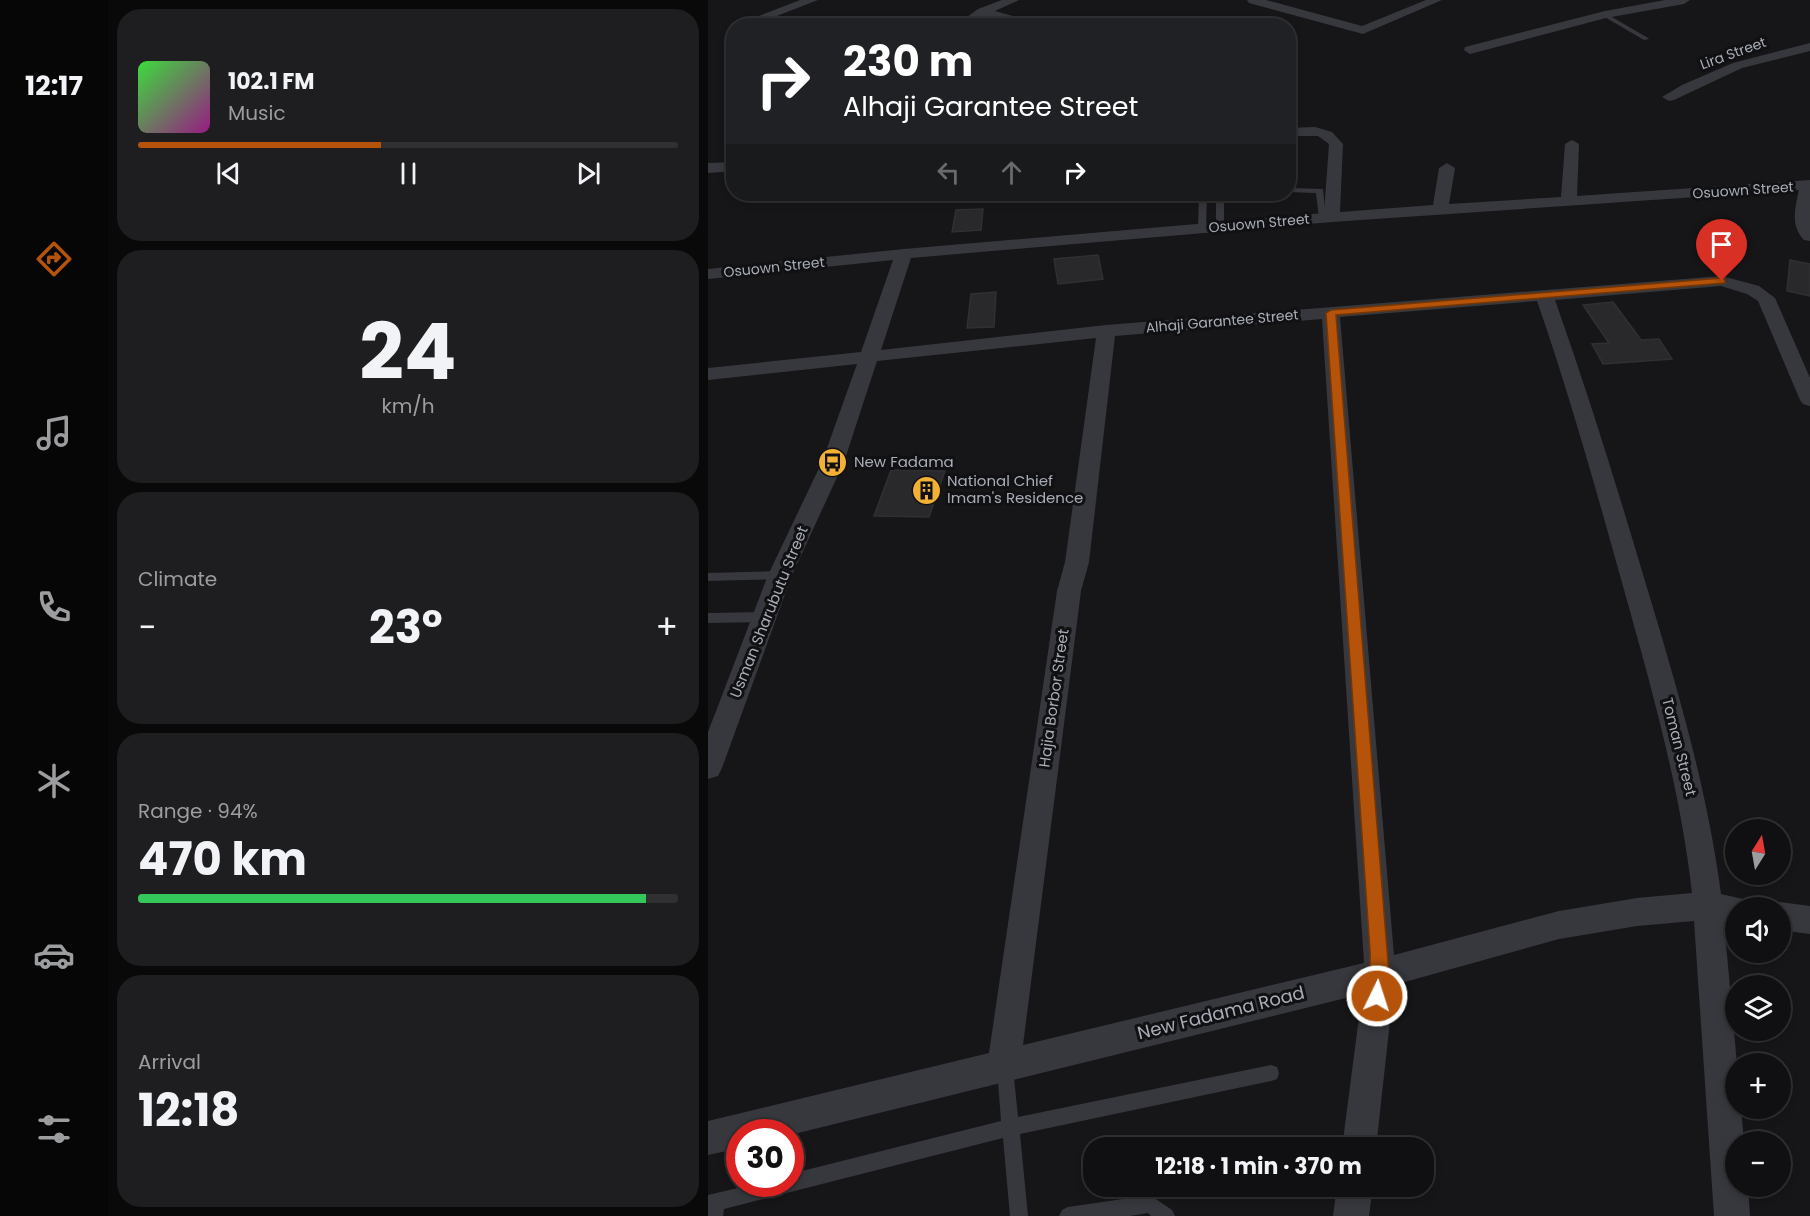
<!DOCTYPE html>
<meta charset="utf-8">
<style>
body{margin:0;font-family:Poppins,sans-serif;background:#1e1e20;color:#f1f3f6;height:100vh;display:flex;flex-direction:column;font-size:22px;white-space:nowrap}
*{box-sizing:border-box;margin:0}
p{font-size:20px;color:#9c9d9f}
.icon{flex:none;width:33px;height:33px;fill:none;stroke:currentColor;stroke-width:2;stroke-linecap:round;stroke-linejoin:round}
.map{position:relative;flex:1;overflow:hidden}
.sheet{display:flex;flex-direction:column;gap:9px;padding:9px;background:#09090a;width:600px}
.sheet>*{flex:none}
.hud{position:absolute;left:18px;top:18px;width:570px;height:183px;border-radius:24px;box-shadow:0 3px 9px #0003,0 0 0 2px #303032;background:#202124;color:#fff;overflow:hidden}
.needle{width:39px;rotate:11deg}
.tools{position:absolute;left:1017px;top:819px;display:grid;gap:12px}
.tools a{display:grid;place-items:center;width:66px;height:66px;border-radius:50%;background:#101012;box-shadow:0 3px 9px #0003,0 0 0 2px #303032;font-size:30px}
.speed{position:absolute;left:18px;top:1119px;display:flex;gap:12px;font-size:30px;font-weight:700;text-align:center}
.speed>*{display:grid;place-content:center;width:78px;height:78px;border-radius:50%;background:#101012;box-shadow:0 3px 9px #0003,0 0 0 2px #303032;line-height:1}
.speed .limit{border:9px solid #d22;background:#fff;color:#111}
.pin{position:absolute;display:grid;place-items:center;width:51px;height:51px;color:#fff;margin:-62px -26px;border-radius:50% 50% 50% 0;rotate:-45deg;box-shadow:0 0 6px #0007}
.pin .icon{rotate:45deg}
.me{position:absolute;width:66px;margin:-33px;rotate:4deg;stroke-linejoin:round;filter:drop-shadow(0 0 4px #0008)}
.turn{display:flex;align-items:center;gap:21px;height:126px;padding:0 18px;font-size:27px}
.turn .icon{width:78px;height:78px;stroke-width:2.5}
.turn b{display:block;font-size:42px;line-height:51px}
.lanes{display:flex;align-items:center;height:57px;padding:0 18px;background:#0003;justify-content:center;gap:30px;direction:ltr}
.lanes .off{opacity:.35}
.big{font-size:45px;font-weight:700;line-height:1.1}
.sheet .tile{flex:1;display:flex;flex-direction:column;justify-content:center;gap:9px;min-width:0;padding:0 21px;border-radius:24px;background:#1e1e20}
.sheet .dial{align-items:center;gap:0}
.dial b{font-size:78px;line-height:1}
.song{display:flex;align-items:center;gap:18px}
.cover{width:72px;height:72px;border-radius:9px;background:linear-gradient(135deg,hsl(120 70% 55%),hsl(310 70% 35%))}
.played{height:6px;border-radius:3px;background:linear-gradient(90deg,#b45309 45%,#303032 45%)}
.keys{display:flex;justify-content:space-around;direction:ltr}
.heat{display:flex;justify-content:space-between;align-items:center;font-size:33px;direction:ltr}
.charge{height:9px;border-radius:4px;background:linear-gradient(90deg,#34c759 94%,#303032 0)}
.trip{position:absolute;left:375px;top:1137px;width:351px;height:60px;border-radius:24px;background:#101012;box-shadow:0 3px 9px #0003,0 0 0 2px #303032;font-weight:700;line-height:60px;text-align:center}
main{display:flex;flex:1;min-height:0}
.tab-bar{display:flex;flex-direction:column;width:108px;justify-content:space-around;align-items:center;background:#060607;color:#9c9d9f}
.tab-bar .icon{width:42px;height:42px}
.tab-bar .current{color:#b45309}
.tab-bar b{font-size:27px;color:#f1f3f6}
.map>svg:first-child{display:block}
.building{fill:#29292c;stroke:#303034;stroke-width:1.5}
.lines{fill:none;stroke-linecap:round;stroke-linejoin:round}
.service{fill:#37383d;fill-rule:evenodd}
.minor{fill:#37383d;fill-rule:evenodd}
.route{fill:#b45309;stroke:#753606;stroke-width:1.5}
.labels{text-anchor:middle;stroke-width:6;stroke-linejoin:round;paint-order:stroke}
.far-street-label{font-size:14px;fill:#a8adb8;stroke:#111113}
.poi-label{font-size:15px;fill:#a8adb8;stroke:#111113;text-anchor:start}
.street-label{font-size:15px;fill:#a8adb8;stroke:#111113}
.near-street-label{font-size:18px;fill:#a8adb8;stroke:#111113}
</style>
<main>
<nav class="tab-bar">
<b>12:17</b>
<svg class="icon current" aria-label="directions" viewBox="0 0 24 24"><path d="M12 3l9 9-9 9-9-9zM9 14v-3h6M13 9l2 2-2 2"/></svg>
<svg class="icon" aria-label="music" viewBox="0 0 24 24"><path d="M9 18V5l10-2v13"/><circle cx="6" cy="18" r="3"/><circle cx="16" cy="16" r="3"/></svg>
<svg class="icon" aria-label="phone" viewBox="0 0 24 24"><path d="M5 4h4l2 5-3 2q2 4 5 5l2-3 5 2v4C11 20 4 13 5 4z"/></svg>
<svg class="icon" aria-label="climate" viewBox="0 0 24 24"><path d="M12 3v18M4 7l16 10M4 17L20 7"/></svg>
<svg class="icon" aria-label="car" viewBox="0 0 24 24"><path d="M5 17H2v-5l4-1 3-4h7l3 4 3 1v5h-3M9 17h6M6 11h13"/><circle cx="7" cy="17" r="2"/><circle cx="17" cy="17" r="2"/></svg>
<svg class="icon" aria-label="filters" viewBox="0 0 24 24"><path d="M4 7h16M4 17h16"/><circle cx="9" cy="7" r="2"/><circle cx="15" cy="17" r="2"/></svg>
</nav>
<section class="sheet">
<div class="tile">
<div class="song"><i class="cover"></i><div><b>102.1 FM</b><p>Music</p></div></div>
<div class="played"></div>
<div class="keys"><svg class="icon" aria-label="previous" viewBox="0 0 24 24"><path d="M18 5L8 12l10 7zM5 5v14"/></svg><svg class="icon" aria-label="pause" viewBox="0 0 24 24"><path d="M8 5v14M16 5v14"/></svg><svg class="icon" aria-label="next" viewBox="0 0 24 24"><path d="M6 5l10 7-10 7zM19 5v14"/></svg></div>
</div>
<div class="tile dial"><b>24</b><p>km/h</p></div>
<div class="tile"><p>Climate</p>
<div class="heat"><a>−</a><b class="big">23°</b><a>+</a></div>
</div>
<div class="tile"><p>Range · 94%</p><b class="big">470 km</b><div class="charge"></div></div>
<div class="tile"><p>Arrival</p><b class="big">12:18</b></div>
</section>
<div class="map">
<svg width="1102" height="1216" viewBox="0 0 1102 1216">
<rect width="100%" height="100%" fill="#161618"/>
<g class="building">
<path d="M 275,209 L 273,230 L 244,232 L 248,210 Z"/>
<path d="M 390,255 L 395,279 L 350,284 L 346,259 Z"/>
<path d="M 1082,260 L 1102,264 L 1102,296 L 1079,291 Z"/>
<path d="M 288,292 L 286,327 L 259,328 L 263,294 Z"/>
<path d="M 905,302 L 933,340 L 951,339 L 964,359 L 895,364 L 884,344 L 901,343 L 875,305 Z"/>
<path d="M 183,470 L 237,471 L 221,517 L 166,516 Z"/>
</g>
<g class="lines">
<g class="service">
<path d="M 897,13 L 940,38 L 941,39 L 936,40 L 895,16 Z"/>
<path d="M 580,188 L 615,189 L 618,220 L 611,218 L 608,193 L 580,192 Z"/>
<path d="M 491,194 L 499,194 L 498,228 L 494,230 L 490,228 Z"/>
<path d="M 511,194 L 519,194 L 516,198 L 516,227 L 512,229 L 508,227 L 508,197 Z"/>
<path d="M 72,571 L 78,575 L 72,579 L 0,581 L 0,573 Z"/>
<path d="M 56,612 L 60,614 L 62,617 L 60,620 L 56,622 L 0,623 L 0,613 Z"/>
<path d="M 297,1060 L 303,1062 L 305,1068 L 310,1117 L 563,1065 L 569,1067 L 571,1073 L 569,1079 L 563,1081 L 312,1134 L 320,1216 L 302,1216 L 295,1138 L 16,1209 L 15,1216 L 0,1216 L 0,1195 L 47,1184 L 82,1184 L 82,1174 L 293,1121 L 289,1068 L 291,1062 Z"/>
<path d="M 442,1195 L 464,1210 L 467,1216 L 443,1216 L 440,1213 L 422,1216 L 351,1216 L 354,1210 L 360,1207 Z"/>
</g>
<g class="minor">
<path d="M 92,0 L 110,0 L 61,19 L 53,19 L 51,16 Z"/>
<path d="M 294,0 L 311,0 L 287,11 L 341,26 L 317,26 L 276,16 L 262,26 L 247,26 L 270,9 Z"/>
<path d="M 539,0 L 558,0 L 654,26 L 718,0 L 734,0 L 655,34 L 541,3 Z"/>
<path d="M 957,0 L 982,0 L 976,4 L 898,18 L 762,54 L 756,50 L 757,47 L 897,11 Z"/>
<path d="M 1102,43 L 1102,51 L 1034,68 L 966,100 L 961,101 L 954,97 L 974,85 L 1025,63 Z"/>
<path d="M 607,127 L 624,132 L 635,144 L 632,212 L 725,205 L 731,168 L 739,163 L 747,168 L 741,204 L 853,197 L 857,144 L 864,140 L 871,144 L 869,196 L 1102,180 L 1102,241 L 1096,240 C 1082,225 1087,208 1091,190 L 624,222 L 203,258 L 173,350 L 398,325 L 1014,276 L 1051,286 L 1067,298 L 1102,378 L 1102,406 L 1095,404 L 1092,400 L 1050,301 L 1039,294 L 1013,286 L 847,300 C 880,393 909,487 937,581 C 968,684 999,787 1013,894 L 1039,900 L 1042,908 L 1028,908 L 1028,924 L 1016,922 L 1029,1064 L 1028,1108 L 1033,1108 L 1036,1142 L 1028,1142 L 1028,1186 L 1040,1186 L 1042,1216 L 1006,1216 L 986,921 L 929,926 L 851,939 L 686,985 L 668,1148 L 634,1148 L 654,994 L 82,1135 L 82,1132 L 32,1132 L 32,1148 L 0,1155 L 0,1121 L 281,1053 L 349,591 L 357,562 L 388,338 L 169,361 L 136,462 L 84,575 L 14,768 L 10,776 L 0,779 L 0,732 L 60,575 L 114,462 L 149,364 L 0,380 L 0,368 L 153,352 L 185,260 L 0,279 L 0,269 L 196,249 L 616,213 L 621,144 L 610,136 L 580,136 L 580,128 ZM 829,301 C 861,393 887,486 913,579 C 942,683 972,786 984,893 L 929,898 L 851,911 L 686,955 L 632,317 ZM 614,319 L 656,963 L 315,1045 L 373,591 L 381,562 L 407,336 Z"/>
<path d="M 26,162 L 26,171 L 0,173 L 0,163 Z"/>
<path d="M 1072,902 L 1102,906 L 1102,934 L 1072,930 L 1072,908 L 1061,908 Z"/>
<path d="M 629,1186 L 665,1186 L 661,1216 L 625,1216 Z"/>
</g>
</g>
<path class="route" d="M 1014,278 L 1017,279 L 1017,283 L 628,315 L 681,974 L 676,1002 L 669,1005 L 663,1002 C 659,992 663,964 662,951 L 618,313 L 623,310 Z"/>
<defs>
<symbol id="bus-disc" viewBox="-11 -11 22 22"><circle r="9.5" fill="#f2b134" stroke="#111113"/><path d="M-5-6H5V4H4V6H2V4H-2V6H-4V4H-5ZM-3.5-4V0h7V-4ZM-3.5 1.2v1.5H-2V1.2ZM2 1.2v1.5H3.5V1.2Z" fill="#111"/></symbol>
<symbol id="building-disc" viewBox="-11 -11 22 22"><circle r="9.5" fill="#f2b134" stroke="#111113"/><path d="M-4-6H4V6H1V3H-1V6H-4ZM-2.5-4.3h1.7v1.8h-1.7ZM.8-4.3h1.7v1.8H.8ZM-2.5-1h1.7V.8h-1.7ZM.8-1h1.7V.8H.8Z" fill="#111"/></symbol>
</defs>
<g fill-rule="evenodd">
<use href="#bus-disc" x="108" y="446" width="33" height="33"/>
<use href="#building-disc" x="202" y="474" width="33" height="33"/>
</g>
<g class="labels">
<g class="far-street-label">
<text transform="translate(1025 53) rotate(-20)" y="5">Lira Street</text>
<text transform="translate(1035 190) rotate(-4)" y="5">Osuown Street</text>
<text transform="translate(551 223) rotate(-5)" y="5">Osuown Street</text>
<text transform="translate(66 267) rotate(-6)" y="5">Osuown Street</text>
<text transform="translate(514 321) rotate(-5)" y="5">Alhaji Garantee Street</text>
</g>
<g class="poi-label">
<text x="146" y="467">New Fadama</text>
<text x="239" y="486">National Chief<tspan x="239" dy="17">Imam's Residence</tspan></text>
</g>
<g class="street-label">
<text transform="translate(61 612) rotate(-68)" y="5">Usman Sharubutu Street</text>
<text transform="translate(346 698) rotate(-82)" y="5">Hajia Borbor Street</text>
<text transform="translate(971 747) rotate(76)" y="5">Toman Street</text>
</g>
<g class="near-street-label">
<text transform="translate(513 1013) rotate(-14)" y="6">New Fadama Road</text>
</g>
</g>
</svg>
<div class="tools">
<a><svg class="needle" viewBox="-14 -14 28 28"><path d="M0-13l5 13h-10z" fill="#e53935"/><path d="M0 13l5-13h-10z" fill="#9c9d9f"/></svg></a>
<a><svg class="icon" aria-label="sound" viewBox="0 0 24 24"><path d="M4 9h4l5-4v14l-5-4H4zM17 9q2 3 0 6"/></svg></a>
<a><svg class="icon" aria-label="layers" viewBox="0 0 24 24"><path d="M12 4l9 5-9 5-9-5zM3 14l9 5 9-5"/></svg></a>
<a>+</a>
<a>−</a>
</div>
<div class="speed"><div class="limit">30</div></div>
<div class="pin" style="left:1014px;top:281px;background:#d93025"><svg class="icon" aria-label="arrive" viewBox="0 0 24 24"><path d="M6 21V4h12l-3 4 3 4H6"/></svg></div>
<svg class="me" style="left:669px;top:996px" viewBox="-20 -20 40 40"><circle r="17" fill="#b45309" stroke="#fff" stroke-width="3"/><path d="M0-11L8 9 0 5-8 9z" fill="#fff"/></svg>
<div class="trip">12:18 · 1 min · 370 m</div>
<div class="hud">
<div class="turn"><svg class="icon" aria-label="right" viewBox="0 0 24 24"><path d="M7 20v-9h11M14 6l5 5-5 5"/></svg><div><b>230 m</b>Alhaji Garantee Street</div></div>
<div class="lanes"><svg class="icon off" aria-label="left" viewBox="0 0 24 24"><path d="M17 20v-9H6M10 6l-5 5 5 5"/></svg><svg class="icon off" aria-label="ahead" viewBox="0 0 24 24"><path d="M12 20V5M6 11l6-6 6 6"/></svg><svg class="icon" aria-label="right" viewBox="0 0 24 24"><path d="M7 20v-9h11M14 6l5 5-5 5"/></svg></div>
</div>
</div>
</main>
